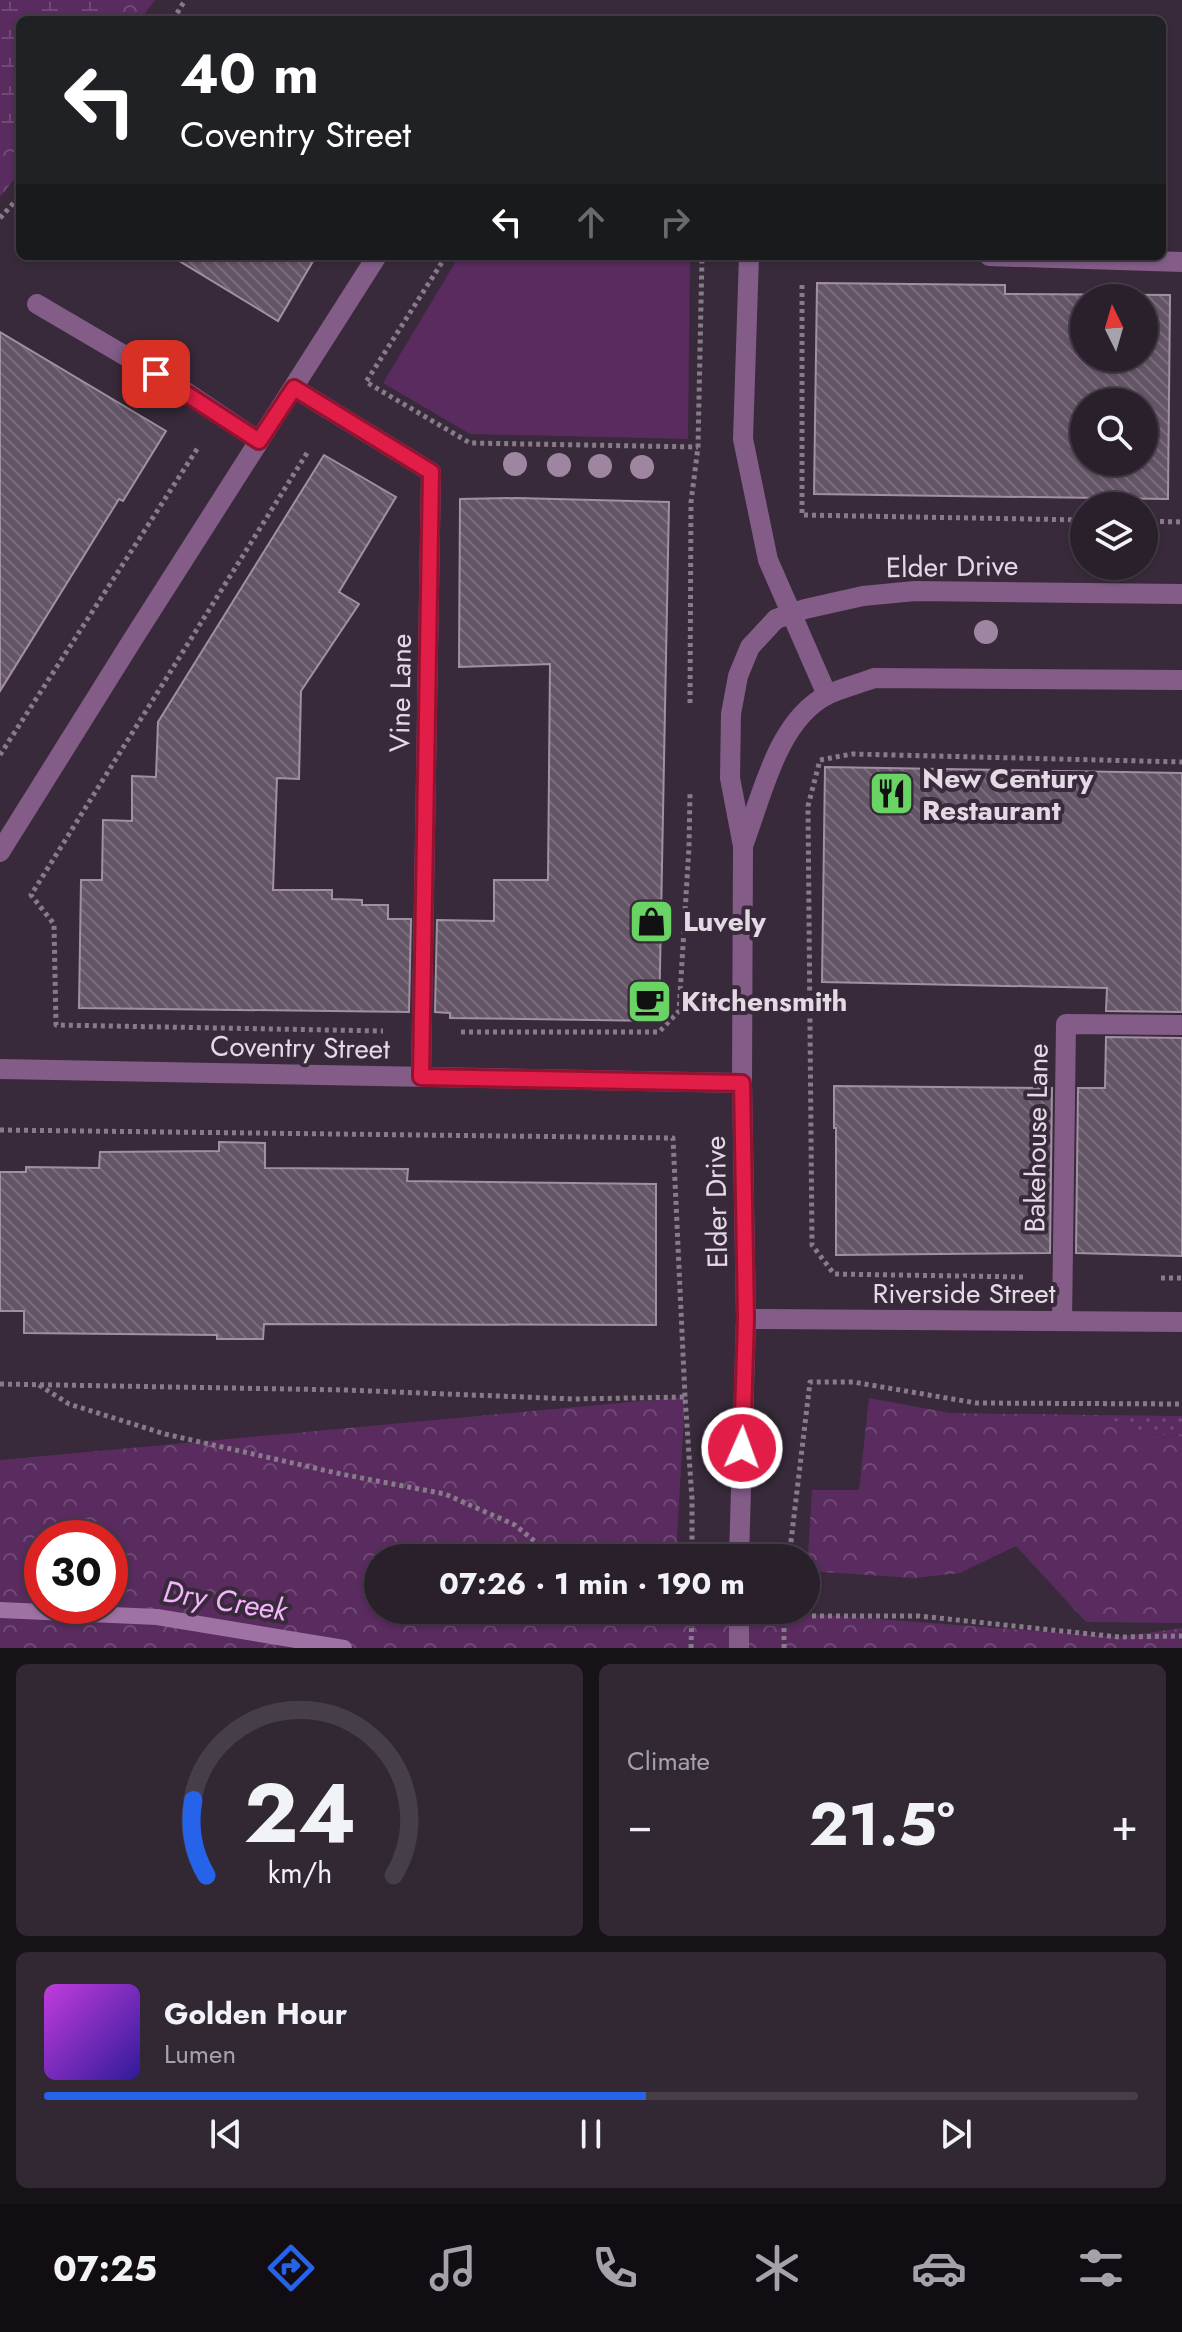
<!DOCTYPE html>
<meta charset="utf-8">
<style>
body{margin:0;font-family:Jost,sans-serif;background:#322834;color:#f1f3f6;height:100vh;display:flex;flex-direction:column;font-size:30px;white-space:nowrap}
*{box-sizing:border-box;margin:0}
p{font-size:26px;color:#a5a3a9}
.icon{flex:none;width:44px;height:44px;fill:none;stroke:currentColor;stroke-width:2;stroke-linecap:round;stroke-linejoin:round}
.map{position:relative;height:1648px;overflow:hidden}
.details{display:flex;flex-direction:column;gap:16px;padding:16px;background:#171218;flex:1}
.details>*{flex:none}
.hud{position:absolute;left:16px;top:16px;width:1150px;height:244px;border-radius:12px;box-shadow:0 2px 6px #0004,0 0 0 2px #463e48;background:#202124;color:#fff;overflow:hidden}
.needle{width:52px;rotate:355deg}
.tools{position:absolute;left:1070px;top:284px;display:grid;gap:16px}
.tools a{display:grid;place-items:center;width:88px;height:88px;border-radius:50%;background:#2a202c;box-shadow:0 2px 6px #0004,0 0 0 2px #463e48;font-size:40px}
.speed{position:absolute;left:24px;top:1520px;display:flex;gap:16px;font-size:40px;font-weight:700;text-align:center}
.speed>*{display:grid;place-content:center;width:104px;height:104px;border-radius:50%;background:#2a202c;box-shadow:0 2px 6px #0004,0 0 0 2px #463e48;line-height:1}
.speed .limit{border:12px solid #d22;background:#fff;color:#111}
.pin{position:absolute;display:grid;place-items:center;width:68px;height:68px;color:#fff;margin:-34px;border-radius:16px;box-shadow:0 4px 12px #0006}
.me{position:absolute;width:88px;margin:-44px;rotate:2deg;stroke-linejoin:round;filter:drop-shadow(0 0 6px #0008)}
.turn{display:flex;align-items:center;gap:28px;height:168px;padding:0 32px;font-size:36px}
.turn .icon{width:104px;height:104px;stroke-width:2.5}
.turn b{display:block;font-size:56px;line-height:68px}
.lanes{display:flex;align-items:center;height:76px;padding:0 32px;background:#0003;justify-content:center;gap:40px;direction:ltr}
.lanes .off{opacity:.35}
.big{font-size:60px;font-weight:700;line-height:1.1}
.details .card{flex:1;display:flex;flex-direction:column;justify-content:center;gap:12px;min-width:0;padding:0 28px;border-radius:12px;background:#322834}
.details .dial{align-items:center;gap:0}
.dial svg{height:208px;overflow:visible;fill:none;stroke:#463e48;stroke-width:7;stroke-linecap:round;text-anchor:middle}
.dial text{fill:#f1f3f6;stroke:none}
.song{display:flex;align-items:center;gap:24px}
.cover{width:96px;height:96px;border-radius:12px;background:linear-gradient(135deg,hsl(290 70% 55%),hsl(250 70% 35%))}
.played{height:8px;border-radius:4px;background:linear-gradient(90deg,#2563eb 55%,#463e48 55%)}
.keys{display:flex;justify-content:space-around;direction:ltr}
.heat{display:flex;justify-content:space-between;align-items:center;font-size:44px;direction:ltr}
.details .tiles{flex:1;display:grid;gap:16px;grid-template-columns:1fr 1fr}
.card:last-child{grid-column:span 2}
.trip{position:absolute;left:364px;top:1544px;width:456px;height:80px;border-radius:40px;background:#2a202c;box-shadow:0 2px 6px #0004,0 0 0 2px #463e48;font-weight:700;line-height:80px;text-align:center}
.menu{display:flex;height:128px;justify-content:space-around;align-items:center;background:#110d12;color:#a5a3a9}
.menu .icon{width:56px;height:56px}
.menu .active{color:#2563eb}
.menu b{font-size:36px;color:#f1f3f6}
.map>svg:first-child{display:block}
.grass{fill:#592b5f}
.forest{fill:url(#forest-crowns);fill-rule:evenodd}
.wetland{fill:url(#wetland-marsh)}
.garden{fill:url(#garden-dots)}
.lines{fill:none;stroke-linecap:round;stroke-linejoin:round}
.stream{stroke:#9e72a3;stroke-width:16}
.building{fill:url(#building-back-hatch);stroke:#a190a3;stroke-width:2;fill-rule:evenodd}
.path{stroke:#877b89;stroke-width:5;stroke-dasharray:4 4;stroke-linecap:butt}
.lane{stroke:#835d88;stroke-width:20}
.street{stroke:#835d88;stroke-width:20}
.path-bridge{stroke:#877b89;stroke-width:5;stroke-dasharray:4 4;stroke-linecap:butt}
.street-bridge{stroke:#835d88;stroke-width:20}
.tree{fill:#9e86a1}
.route-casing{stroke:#92132f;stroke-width:20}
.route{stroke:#e11d48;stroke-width:14}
.labels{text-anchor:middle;stroke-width:8;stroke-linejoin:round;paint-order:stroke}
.street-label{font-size:28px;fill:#e3dae4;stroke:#382a3a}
.poi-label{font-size:28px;font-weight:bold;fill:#e3dae4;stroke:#382a3a;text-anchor:start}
.water-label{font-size:30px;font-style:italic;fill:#f4b4fd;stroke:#382a3a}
</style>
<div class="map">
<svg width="1182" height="1648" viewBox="0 0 1182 1648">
<defs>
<pattern id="forest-crowns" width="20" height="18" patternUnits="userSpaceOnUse" patternTransform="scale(2)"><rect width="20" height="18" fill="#592b5f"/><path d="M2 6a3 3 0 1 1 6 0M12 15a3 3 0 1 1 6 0" fill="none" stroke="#714976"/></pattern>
<pattern id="wetland-marsh" width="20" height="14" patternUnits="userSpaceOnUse" patternTransform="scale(2)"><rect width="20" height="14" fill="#592b5f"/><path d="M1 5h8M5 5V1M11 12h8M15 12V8" fill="none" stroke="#714976"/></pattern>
<pattern id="garden-dots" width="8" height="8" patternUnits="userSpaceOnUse" patternTransform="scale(2)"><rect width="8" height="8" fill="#592b5f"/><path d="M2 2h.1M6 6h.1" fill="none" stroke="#714976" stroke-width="1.8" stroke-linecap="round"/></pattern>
<pattern id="building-back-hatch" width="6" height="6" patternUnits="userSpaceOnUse" patternTransform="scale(2)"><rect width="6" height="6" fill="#645566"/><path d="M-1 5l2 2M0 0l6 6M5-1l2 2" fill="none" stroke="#7a6d7c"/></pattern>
</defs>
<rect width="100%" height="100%" fill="#382a3a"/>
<path class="grass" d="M 459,256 L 690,256 L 688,439 L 470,434 L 383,383 Z"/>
<g class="forest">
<path d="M 0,0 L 155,0 L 140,20 L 20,20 L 20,172 L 0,197 Z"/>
<path d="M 685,1397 L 676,1558 L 378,1558 L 378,1610 L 760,1610 L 1119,1637 L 1182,1628 L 1182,1648 L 0,1648 L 0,1460 ZM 42,1538 L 110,1538 L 110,1606 L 42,1606 Z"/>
<path d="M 869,1398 L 950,1413 L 1101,1415 L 1145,1434 L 1182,1436 L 1182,1623 L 1086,1622 L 1016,1546 L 960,1573 L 914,1578 L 807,1571 L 812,1490 L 859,1490 Z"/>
</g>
<path class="wetland" d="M 0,0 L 119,0 L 105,20 L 20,20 L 20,128 L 0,144 Z"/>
<path class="garden" d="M 1101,1415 L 1182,1416 L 1182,1436 L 1145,1434 Z"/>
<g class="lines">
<path class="stream" d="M 0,1610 L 157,1617 L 344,1648"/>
</g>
<g class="building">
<path d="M 171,256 L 316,256 L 278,321 Z"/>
<path d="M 817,283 L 1005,285 L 1005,294 L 1170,295 L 1168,499 L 814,494 ZM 1084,298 L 1144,298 L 1144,358 L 1084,358 ZM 1084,402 L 1144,402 L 1144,462 L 1084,462 Z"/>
<path d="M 0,332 L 166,431 L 123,501 L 119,499 L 0,691 Z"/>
<path d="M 324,455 L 396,497 L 339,592 L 359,604 L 301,691 L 299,779 L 277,778 L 273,890 L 332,890 L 332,899 L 362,900 L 362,905 L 388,905 L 388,919 L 411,919 L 409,1012 L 79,1008 L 81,880 L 102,880 L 103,820 L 132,821 L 132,776 L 156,777 L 158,722 Z"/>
<path d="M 517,498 L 669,502 L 659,1021 L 450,1018 L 450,1013 L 435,1012 L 437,920 L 494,921 L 494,880 L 548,880 L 550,664 L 459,667 L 460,499 Z"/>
<path d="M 825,767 L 1182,773 L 1182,1012 L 1106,1011 L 1107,988 L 822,982 Z"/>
<path d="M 1106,1037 L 1182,1038 L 1182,1256 L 1076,1253 L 1078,1088 L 1105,1088 Z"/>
<path d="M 834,1086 L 1052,1088 L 1050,1253 L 836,1255 L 836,1128 L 834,1128 Z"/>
<path d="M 219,1142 L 265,1143 L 265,1168 L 408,1169 L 407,1181 L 656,1184 L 656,1325 L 264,1324 L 263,1339 L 217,1339 L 217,1335 L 24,1333 L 24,1311 L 0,1311 L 0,1172 L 26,1172 L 26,1167 L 99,1168 L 100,1152 L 219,1151 Z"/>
</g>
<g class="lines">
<g class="path">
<path d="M 173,20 L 185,0"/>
<path d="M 0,218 L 20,196"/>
<path d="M 446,256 L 366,382 L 470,443 L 698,447"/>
<path d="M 802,285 L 802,515 L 1084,520"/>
<path d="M 307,453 L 31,895 L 54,924 L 56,1025 L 383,1031"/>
<path d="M 1144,521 L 1182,522"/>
<path d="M 690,703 L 691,502 L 698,447 L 702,256"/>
<path d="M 0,755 L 199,446"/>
<path d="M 461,1032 L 659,1032 L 679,1011 L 689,847 L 690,793"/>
<path d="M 0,1130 L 673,1138 L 685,1397"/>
<path d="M 1023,1277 L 834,1274 L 812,1245 L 808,806 L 820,760 L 852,754 L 1182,762"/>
<path d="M 1161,1278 L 1182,1278"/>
<path d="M 0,1384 L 345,1390 L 574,1399 L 685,1397 L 692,1499 L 692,1558"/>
<path d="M 39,1385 L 69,1404 L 165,1434 L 341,1474 L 445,1494 L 515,1525 L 555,1558"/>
<path d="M 789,1558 L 810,1382 L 853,1382 L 976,1403 L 1182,1404"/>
<path d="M 812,1616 L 919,1616 L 1119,1637 L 1182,1636"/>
</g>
<g class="lane">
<path d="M 989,256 L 1182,262"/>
<path d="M 37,304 L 180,388 L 259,441"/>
<path d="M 294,388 L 431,472 L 421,1077"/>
</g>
<g class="street">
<path d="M 749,256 L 743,439 L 768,560 L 827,695"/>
<path d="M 743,846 C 762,796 777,721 827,695 C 841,688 859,684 874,678 L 1182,680"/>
<path d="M 0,852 L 133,639 L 377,256"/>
<path d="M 0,1069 L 742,1083"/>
<path d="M 746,1319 L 1182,1322"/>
<path d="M 1062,1321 L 1066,1024 L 1182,1025"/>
<path d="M 739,1558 L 746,1319 L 742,1083 L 743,846 L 730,778 L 731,714 L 738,676 L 750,647 L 776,619 L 805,609 L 863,596 L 915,591 L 1182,594"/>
</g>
<g class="path-bridge">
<path d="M 691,1648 L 692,1610"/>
<path d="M 784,1648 L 784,1610"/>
</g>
<path class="street-bridge" d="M 739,1648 L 739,1610"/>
</g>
<g class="tree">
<circle cx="515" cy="464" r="12"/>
<circle cx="559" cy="465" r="12"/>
<circle cx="600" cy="466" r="12"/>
<circle cx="642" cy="467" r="12"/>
<circle cx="986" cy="632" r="12"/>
</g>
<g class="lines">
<defs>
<path id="route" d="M 156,374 L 259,441 L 294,388 L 431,472 L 421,1077 L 742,1083 L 746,1319 L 742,1448"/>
</defs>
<use href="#route" class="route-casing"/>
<use href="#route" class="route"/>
</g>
<defs>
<symbol id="restaurant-square" viewBox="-11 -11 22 22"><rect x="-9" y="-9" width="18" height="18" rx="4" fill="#69d364" stroke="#382a3a"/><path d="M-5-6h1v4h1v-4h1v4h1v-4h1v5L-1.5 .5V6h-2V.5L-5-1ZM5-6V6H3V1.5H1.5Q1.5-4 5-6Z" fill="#111"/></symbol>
<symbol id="shop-square" viewBox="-11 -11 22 22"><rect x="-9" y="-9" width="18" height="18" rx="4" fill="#69d364" stroke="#382a3a"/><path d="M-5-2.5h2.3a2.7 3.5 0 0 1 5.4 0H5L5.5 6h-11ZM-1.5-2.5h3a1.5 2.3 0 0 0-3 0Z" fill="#111"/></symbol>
<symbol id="cafe-square" viewBox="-11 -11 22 22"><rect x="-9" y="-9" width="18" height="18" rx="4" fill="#69d364" stroke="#382a3a"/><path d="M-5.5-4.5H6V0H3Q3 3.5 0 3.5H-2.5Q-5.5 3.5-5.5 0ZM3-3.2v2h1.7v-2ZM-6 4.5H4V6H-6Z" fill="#111"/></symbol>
</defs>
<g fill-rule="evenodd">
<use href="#restaurant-square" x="866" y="768" width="51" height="51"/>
<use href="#shop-square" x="626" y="896" width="51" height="51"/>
<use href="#cafe-square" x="624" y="976" width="51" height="51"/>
</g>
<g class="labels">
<g class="street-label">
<text transform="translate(952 566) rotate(-1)" y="10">Elder Drive</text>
<text transform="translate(400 693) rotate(-89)" y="10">Vine Lane</text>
<text transform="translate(300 1047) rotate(1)" y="10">Coventry Street</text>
<text transform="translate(1036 1138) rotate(-89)" y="10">Bakehouse Lane</text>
<text transform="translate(716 1202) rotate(-91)" y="10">Elder Drive</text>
<text x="964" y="1303">Riverside Street</text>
</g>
<g class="poi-label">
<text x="922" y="788">New Century<tspan x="922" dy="32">Restaurant</tspan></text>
<text x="683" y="931">Luvely</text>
<text x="681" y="1011">Kitchensmith</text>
</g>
<g class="water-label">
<text transform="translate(225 1601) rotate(9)" y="10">Dry Creek</text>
</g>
</g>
</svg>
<div class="tools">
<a><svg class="needle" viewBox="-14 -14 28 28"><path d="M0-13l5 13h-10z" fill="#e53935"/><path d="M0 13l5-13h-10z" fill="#a5a3a9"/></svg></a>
<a><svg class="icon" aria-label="search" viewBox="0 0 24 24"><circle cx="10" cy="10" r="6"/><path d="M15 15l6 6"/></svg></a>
<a><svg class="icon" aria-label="layers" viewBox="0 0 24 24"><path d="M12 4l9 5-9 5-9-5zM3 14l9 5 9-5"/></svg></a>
</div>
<div class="speed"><div class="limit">30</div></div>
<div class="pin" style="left:156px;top:374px;background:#d93025"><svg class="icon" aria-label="arrive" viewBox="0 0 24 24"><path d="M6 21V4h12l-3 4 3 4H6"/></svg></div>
<svg class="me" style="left:742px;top:1448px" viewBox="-20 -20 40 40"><circle r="17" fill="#e11d48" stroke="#fff" stroke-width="3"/><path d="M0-11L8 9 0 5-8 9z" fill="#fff"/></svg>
<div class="trip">07:26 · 1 min · 190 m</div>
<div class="hud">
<div class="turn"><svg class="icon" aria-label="left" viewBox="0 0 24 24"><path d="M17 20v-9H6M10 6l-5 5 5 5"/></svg><div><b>40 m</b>Coventry Street</div></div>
<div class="lanes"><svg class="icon" aria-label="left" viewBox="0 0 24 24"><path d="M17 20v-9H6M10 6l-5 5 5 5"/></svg><svg class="icon off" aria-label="ahead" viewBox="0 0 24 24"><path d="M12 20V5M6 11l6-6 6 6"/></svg><svg class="icon off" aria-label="right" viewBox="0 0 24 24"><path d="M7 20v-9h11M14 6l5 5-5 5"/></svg></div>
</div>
</div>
<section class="details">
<div class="tiles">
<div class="card dial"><svg viewBox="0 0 100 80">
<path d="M14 69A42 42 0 1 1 86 69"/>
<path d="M14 69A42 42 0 0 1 9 40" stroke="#2563eb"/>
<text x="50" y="56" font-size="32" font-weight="700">24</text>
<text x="50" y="72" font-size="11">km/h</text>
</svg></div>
<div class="card"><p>Climate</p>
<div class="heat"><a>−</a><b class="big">21.5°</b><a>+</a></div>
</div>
<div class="card">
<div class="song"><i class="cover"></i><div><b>Golden Hour</b><p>Lumen</p></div></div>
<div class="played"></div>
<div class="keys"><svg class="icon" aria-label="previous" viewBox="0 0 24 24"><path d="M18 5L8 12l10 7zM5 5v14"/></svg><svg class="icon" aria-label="pause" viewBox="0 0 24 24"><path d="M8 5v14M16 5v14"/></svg><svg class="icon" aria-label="next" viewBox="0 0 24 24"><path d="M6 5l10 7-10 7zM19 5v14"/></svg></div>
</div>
</div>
</section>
<nav class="menu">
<b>07:25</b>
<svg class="icon active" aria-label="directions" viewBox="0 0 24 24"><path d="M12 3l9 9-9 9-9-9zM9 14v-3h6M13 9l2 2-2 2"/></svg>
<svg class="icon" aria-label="music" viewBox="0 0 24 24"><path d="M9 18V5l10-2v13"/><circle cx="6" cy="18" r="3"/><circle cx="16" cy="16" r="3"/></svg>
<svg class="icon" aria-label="phone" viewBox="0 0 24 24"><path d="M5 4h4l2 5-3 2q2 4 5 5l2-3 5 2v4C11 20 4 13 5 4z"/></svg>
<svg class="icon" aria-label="climate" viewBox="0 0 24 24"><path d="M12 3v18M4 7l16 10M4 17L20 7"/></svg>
<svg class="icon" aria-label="car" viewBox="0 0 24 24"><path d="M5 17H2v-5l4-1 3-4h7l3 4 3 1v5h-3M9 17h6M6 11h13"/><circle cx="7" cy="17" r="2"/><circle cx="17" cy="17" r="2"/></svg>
<svg class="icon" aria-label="filters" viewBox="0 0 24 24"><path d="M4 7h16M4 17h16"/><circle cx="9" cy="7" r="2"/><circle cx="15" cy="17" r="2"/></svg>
</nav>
